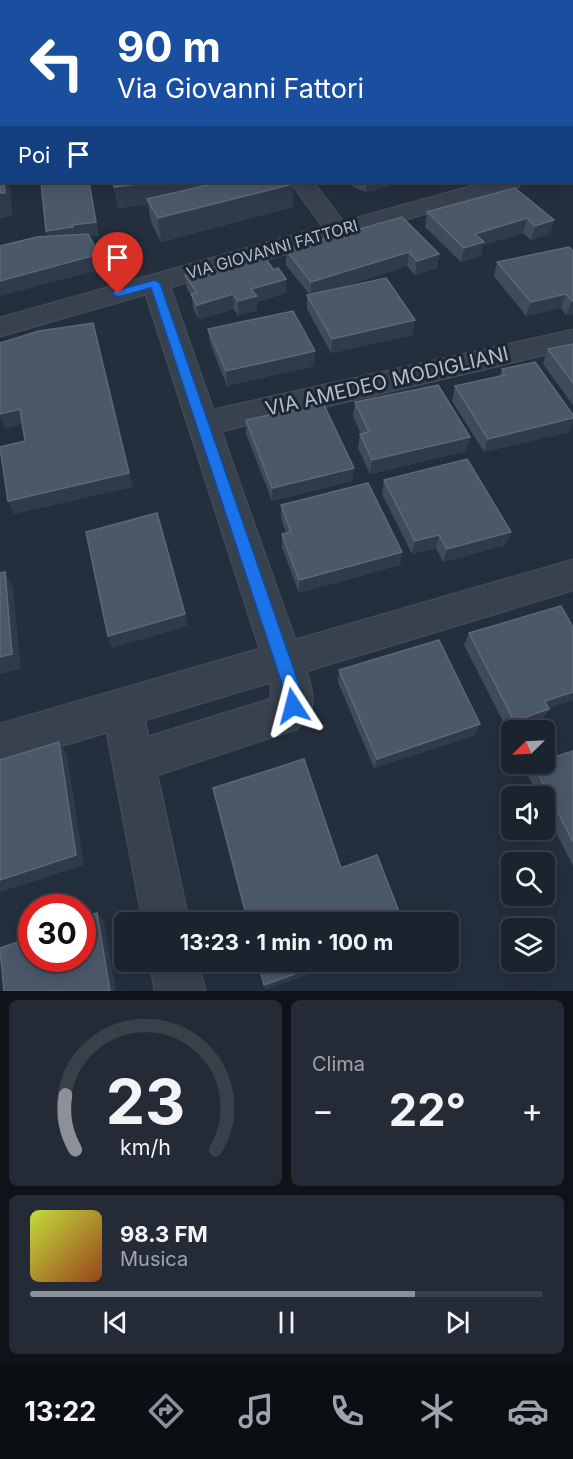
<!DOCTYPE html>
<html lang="it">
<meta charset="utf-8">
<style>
body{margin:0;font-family:Inter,sans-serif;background:#242b36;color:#f1f3f6;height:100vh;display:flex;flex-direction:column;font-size:22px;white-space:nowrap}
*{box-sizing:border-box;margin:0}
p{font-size:20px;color:#a0a4aa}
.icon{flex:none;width:33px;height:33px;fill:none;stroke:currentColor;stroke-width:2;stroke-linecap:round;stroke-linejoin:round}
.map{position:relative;height:991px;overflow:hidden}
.sheet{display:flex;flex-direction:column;gap:9px;padding:9px;background:#0f1319;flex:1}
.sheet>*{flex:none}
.hud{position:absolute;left:0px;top:0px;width:573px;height:183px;box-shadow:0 3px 15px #0003,0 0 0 2px #39404a;background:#1a4fa0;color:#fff;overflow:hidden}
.needle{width:39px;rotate:246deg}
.buttons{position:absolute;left:501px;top:720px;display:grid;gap:12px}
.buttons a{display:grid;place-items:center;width:54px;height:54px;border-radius:9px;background:#1b232e;box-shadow:0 3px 15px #0003,0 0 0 2px #39404a;font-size:30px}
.speed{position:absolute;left:18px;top:894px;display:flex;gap:12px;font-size:30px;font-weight:700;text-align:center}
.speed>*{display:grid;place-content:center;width:78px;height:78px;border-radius:50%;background:#1b232e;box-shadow:0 3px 15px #0003,0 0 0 2px #39404a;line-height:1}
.speed .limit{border:9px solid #d22;background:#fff;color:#111}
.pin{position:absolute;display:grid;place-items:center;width:51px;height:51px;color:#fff;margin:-62px -26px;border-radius:50% 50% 50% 0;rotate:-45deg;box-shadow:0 0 6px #0007}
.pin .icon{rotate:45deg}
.me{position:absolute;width:66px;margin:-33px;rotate:351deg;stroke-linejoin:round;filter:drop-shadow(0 0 4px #0008)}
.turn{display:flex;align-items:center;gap:21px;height:126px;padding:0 18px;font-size:27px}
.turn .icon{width:78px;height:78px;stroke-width:2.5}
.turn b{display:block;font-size:42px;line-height:51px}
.then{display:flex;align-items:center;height:57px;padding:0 18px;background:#0003;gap:12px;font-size:22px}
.big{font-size:45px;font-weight:700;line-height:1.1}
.sheet .tile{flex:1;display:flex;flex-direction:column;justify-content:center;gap:9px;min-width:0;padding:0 21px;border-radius:9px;background:#242b36}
.sheet .dial{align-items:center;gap:0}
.dial svg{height:156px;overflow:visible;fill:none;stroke:#39404a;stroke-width:7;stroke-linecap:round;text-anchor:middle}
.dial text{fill:#f1f3f6;stroke:none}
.song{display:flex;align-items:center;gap:18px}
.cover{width:72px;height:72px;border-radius:9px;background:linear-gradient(135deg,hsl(70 70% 55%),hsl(20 70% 35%))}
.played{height:6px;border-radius:3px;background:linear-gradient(90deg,#8c9099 75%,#39404a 75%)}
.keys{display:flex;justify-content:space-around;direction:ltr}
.heat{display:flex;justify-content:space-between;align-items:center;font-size:33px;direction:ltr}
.sheet .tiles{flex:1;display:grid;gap:9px;grid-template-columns:1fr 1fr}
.tile:last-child{grid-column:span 2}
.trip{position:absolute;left:114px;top:912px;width:345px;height:60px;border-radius:9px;background:#1b232e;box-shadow:0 3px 15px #0003,0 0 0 2px #39404a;font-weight:700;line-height:60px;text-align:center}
.tabs{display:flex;height:96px;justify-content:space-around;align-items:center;background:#0b0e12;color:#a0a4aa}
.tabs .icon{width:42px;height:42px}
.tabs .current{color:#8c9099}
.tabs b{font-size:27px;color:#f1f3f6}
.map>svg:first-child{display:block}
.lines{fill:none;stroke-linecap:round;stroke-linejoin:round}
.minor-casing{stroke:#414a57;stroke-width:3}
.minor{fill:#38414e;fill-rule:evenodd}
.wall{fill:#3f4b5c}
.shaded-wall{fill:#2f3b4b}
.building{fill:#4b5868;stroke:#5c6777;stroke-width:1.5}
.route{fill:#1a73e8;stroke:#114b97;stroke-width:1.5}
.labels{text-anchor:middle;stroke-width:6;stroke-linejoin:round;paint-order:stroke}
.far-street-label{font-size:16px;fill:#b4bcc9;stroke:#1d2633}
.street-label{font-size:20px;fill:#b4bcc9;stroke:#1d2633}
</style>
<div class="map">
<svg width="573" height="991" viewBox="0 0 573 991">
<rect width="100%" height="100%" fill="#242f3e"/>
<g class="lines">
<defs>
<g id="minor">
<rect x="572" y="157" width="1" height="14"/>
<path d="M 291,182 L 313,182 L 343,222 L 487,182 L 521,182 L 518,187 L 170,287 L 213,410 L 573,330 L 573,348 L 221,431 L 295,640 L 573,560 L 573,590 L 306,671 C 314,695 318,712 296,729 L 157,775 L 189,922 L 143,922 L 107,732 L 0,764 L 0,724 L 260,649 L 146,294 L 0,336 L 0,318 L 323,227 ZM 271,682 L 271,699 L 148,737 L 145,720 Z"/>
<path d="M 150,962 L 198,962 L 205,991 L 155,991 Z"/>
</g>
</defs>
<use href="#minor" class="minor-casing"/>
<use href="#minor" class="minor"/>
</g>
<g class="wall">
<path d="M 0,0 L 72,0 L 72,2 L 2,2 Z"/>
<path d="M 81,0 L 139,0 L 140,1 L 140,0 L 291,0 L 287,2 L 82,2 Z"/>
<rect x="325" y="0" width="102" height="2"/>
<path d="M 438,0 L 515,0 L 517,2 L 440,2 Z"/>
<path d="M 551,0 L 573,0 L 573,8 L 572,8 L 572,2 L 552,2 Z"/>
<path d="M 2,114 L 2,182 L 10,187 L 12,215 L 0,218 L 0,115 Z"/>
<path d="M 113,182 L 291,182 L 293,207 L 161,242 L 151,222 L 148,204 L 118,208 Z"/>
<path d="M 348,182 L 390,182 L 388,186 L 366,192 L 355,188 Z"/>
<path d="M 515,188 L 550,234 L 531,240 L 523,233 L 483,245 L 481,256 L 461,262 L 425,227 L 427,212 Z"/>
<path d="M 402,217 L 439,254 L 437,268 L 415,275 L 407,266 L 331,290 L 413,335 L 331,353 L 307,309 L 307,295 L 309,294 L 286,265 L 286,250 Z"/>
<path d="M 569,247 L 573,314 L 566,315 L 561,308 L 526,316 L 494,276 L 497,262 Z"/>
<path d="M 274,270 L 286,293 L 257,302 L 257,310 L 238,316 L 234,309 L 199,319 L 193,309 L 192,296 L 187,289 L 185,275 Z"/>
<path d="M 208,329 L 314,366 L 227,386 L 210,343 Z"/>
<path d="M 573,344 L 573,405 L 543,364 L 548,349 Z"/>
<path d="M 502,369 L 569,432 L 484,452 L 452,401 L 455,386 L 500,376 Z"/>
<path d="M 355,402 L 466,451 L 370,474 L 358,448 L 360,434 L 361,434 L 353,416 Z"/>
<path d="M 246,420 L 354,468 L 352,481 L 272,501 L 246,434 Z"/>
<path d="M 384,480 L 511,532 L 505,545 L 443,562 L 436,548 L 412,554 L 382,494 Z"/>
<path d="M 281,505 L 402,552 L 400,565 L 299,593 L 282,547 L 282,534 L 286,533 L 281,518 Z"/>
<path d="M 469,633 L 573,700 L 549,708 L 549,709 L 542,720 L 508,731 L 464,645 Z"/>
<path d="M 339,670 L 475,735 L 374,768 L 338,682 Z"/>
<path d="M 573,751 L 573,866 L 544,809 L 544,796 L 538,796 L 527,774 L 533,764 Z"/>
</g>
<g class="shaded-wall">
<path d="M 2,0 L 21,0 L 21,1 L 2,2 L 2,14 L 0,14 L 0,1 Z"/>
<path d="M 41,0 L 72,0 L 72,2 L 37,2 Z"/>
<path d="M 192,0 L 221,0 L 217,2 L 188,2 Z"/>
<path d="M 255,0 L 291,0 L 287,2 L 251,2 Z"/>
<rect x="356" y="0" width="71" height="2"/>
<path d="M 564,0 L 573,0 L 573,8 L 572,8 L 572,2 L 564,2 Z"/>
<path d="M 573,46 L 573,66 L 572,67 L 572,47 Z"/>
<path d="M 4,182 L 8,182 L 10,187 L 12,215 L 0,218 L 0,193 Z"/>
<path d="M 89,182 L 99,236 L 76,239 L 72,225 Z"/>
<path d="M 154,182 L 201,182 L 202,196 L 147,199 L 148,204 L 118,208 L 114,187 Z"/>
<path d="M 366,182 L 390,182 L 388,186 L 366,192 Z"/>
<path d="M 293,184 L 293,207 L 161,242 L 158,218 Z"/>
<path d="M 527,218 L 523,233 L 483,245 L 481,256 L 461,262 L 464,248 L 475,234 Z"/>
<path d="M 554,220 L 550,234 L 531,240 L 535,226 Z"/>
<path d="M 73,227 L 76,241 L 49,245 L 46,231 Z"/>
<path d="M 409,252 L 407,266 L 311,296 L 311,282 Z"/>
<path d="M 99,254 L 102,269 L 0,296 L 0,281 Z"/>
<path d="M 439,254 L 437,268 L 415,275 L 417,261 Z"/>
<path d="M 286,279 L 286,293 L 257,302 L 257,310 L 238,316 L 238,301 L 251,289 Z"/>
<path d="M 233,294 L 234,309 L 199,319 L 197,305 Z"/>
<path d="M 566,294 L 561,308 L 526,316 L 531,302 Z"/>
<path d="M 573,300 L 573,314 L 566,315 L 572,301 Z"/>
<path d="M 415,320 L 413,335 L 331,353 L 332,339 Z"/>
<path d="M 96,337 L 133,487 L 14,514 L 8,501 Z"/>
<path d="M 315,351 L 314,366 L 227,386 L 226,371 Z"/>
<path d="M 20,409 L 25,423 L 5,429 L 0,414 Z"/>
<path d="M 573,418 L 573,423 L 569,432 L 484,452 L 488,439 Z"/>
<path d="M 470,437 L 466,451 L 370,474 L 372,460 Z"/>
<path d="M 354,468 L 352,481 L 272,501 L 272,488 Z"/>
<path d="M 511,532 L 505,545 L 443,562 L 447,549 Z"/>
<path d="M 439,535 L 436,548 L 412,554 L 415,541 Z"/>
<path d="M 402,552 L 400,565 L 299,593 L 299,580 Z"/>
<path d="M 5,572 L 13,588 L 21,669 L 0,674 L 0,657 Z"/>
<path d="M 185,614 L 188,626 L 112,648 L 108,636 Z"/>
<path d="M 573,692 L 573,700 L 538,711 L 545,701 Z"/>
<path d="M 549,709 L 542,720 L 508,731 L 514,721 Z"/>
<path d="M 480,724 L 475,735 L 374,768 L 377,759 Z"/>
<path d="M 59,742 L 67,755 L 84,865 L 0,892 L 0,880 Z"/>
<path d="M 97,913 L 104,921 L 116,991 L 110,991 Z"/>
<path d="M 328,962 L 343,962 L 265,990 L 264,985 Z"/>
</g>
<g class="building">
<path d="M 99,0 L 139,0 L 141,2 L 101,2 Z"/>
<path d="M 141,0 L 192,0 L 188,2 L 143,2 Z"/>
<path d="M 213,0 L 255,0 L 251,2 L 210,2 Z"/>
<path d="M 459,0 L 515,0 L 517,2 L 461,2 Z"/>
<path d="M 572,38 L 573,39 L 573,46 L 572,47 Z"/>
<path d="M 2,114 L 2,154 L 0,154 L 0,115 Z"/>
<path d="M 0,165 L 2,165 L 2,182 L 4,182 L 5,193 L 0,193 Z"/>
<path d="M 41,182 L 89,182 L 96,222 L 72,225 L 73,227 L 46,231 Z"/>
<path d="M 113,182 L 154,182 L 114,187 Z"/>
<path d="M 206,182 L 291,182 L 293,184 L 158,218 L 147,199 L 208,185 Z"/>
<path d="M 515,188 L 554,220 L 535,226 L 527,218 L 475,234 L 484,242 L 464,248 L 427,212 Z"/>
<path d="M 402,217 L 439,254 L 417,261 L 409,252 L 311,282 L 286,250 Z"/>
<path d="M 88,234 L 99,254 L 0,281 L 0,246 L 37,237 Z"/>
<path d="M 569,247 L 573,251 L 573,300 L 572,301 L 566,294 L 531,302 L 497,262 Z"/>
<path d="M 262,254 L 274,270 L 278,268 L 286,279 L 251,289 L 257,296 L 238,301 L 233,294 L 197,305 L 191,294 L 197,293 L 185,275 Z"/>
<path d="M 386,278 L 415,320 L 332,339 L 307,295 Z"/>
<path d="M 293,311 L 315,351 L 226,371 L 208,329 Z"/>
<path d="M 93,323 L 129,473 L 8,501 L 0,447 L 25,441 L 20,409 L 0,414 L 0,343 L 39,331 Z"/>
<path d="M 573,344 L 573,383 L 548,349 Z"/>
<path d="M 535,362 L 573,415 L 573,418 L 488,439 L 455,386 L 505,375 L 502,369 Z"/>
<path d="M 438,385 L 470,437 L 372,460 L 360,434 L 369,432 L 355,402 Z"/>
<path d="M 323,403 L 354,468 L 272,488 L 246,420 Z"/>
<path d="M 467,459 L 511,532 L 447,549 L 439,535 L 415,541 L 384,480 Z"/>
<path d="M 368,483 L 402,552 L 299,580 L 282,534 L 291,532 L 281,505 Z"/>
<path d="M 157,513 L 185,614 L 108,636 L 86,532 Z"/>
<path d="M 5,572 L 12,654 L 0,657 L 0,573 Z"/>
<path d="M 561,606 L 573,627 L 573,692 L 545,701 L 549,709 L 514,721 L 469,633 Z"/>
<path d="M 439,640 L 480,724 L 377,759 L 339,670 Z"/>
<path d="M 59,742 L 76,855 L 0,880 L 0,760 Z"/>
<path d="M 573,751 L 573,842 L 533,764 L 544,764 L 544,760 Z"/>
<path d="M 304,759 L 341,868 L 377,855 L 403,922 L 248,922 L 213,788 Z"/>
<path d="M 97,913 L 110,991 L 4,991 L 0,948 L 32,937 L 32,958 L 82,958 L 82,918 Z"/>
<path d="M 258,962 L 328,962 L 264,985 Z"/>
</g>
<path class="route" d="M 155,280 L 160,283 L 300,687 L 301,706 L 298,712 L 293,714 L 287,712 L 283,687 L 151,288 L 118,297 L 112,294 L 114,291 Z"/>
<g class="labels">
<g class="far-street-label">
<text transform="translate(272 249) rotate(-16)" y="6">VIA GIOVANNI FATTORI</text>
</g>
<g class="street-label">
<text transform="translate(387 381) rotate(-13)" y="7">VIA AMEDEO MODIGLIANI</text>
</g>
</g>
</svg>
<div class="buttons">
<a><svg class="needle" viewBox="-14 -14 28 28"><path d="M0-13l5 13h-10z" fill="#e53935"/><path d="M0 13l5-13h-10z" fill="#a0a4aa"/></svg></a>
<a><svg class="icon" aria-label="sound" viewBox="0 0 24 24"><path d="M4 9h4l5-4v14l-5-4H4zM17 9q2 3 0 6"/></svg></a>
<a><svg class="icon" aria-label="search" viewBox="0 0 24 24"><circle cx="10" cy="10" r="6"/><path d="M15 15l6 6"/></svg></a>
<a><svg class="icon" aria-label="layers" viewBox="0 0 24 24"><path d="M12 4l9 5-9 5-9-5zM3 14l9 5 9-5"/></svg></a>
</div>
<div class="speed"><div class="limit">30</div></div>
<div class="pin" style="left:118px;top:294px;background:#d93025"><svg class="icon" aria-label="arrive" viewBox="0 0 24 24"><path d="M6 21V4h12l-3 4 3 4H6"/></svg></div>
<svg class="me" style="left:293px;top:706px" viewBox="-20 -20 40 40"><path d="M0-17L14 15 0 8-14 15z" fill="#1a73e8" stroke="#fff" stroke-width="4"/></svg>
<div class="trip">13:23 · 1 min · 100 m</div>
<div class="hud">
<div class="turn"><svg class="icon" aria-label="left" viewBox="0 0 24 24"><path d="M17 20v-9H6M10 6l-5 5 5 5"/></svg><div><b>90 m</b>Via Giovanni Fattori</div></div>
<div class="then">Poi<svg class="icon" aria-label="arrive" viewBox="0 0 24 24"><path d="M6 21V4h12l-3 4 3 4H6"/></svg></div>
</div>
</div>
<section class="sheet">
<div class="tiles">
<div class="tile dial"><svg viewBox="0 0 100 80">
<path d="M14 69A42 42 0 1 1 86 69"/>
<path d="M14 69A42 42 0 0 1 9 41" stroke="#8c9099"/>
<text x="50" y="56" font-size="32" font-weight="700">23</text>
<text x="50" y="72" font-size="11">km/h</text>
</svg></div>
<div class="tile"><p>Clima</p>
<div class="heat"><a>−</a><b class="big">22°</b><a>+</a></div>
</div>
<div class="tile">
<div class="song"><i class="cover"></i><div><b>98.3 FM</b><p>Musica</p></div></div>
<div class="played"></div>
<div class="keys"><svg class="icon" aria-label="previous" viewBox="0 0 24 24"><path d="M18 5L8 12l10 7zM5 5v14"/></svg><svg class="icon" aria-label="pause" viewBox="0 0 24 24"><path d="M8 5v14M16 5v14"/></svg><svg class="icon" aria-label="next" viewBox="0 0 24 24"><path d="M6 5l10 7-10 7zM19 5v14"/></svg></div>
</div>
</div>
</section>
<nav class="tabs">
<b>13:22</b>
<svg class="icon current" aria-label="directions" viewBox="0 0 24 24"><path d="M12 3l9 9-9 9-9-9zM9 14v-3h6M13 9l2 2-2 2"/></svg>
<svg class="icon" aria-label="music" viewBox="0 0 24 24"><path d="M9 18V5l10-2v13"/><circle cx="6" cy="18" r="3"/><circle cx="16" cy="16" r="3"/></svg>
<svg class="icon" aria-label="phone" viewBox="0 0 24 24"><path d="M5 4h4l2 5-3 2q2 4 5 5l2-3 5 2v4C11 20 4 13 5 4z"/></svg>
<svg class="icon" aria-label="climate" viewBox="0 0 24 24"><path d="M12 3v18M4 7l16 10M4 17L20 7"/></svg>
<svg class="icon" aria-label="car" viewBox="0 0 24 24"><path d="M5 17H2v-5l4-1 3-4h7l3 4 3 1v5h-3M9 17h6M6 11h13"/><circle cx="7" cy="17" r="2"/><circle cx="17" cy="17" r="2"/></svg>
</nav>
